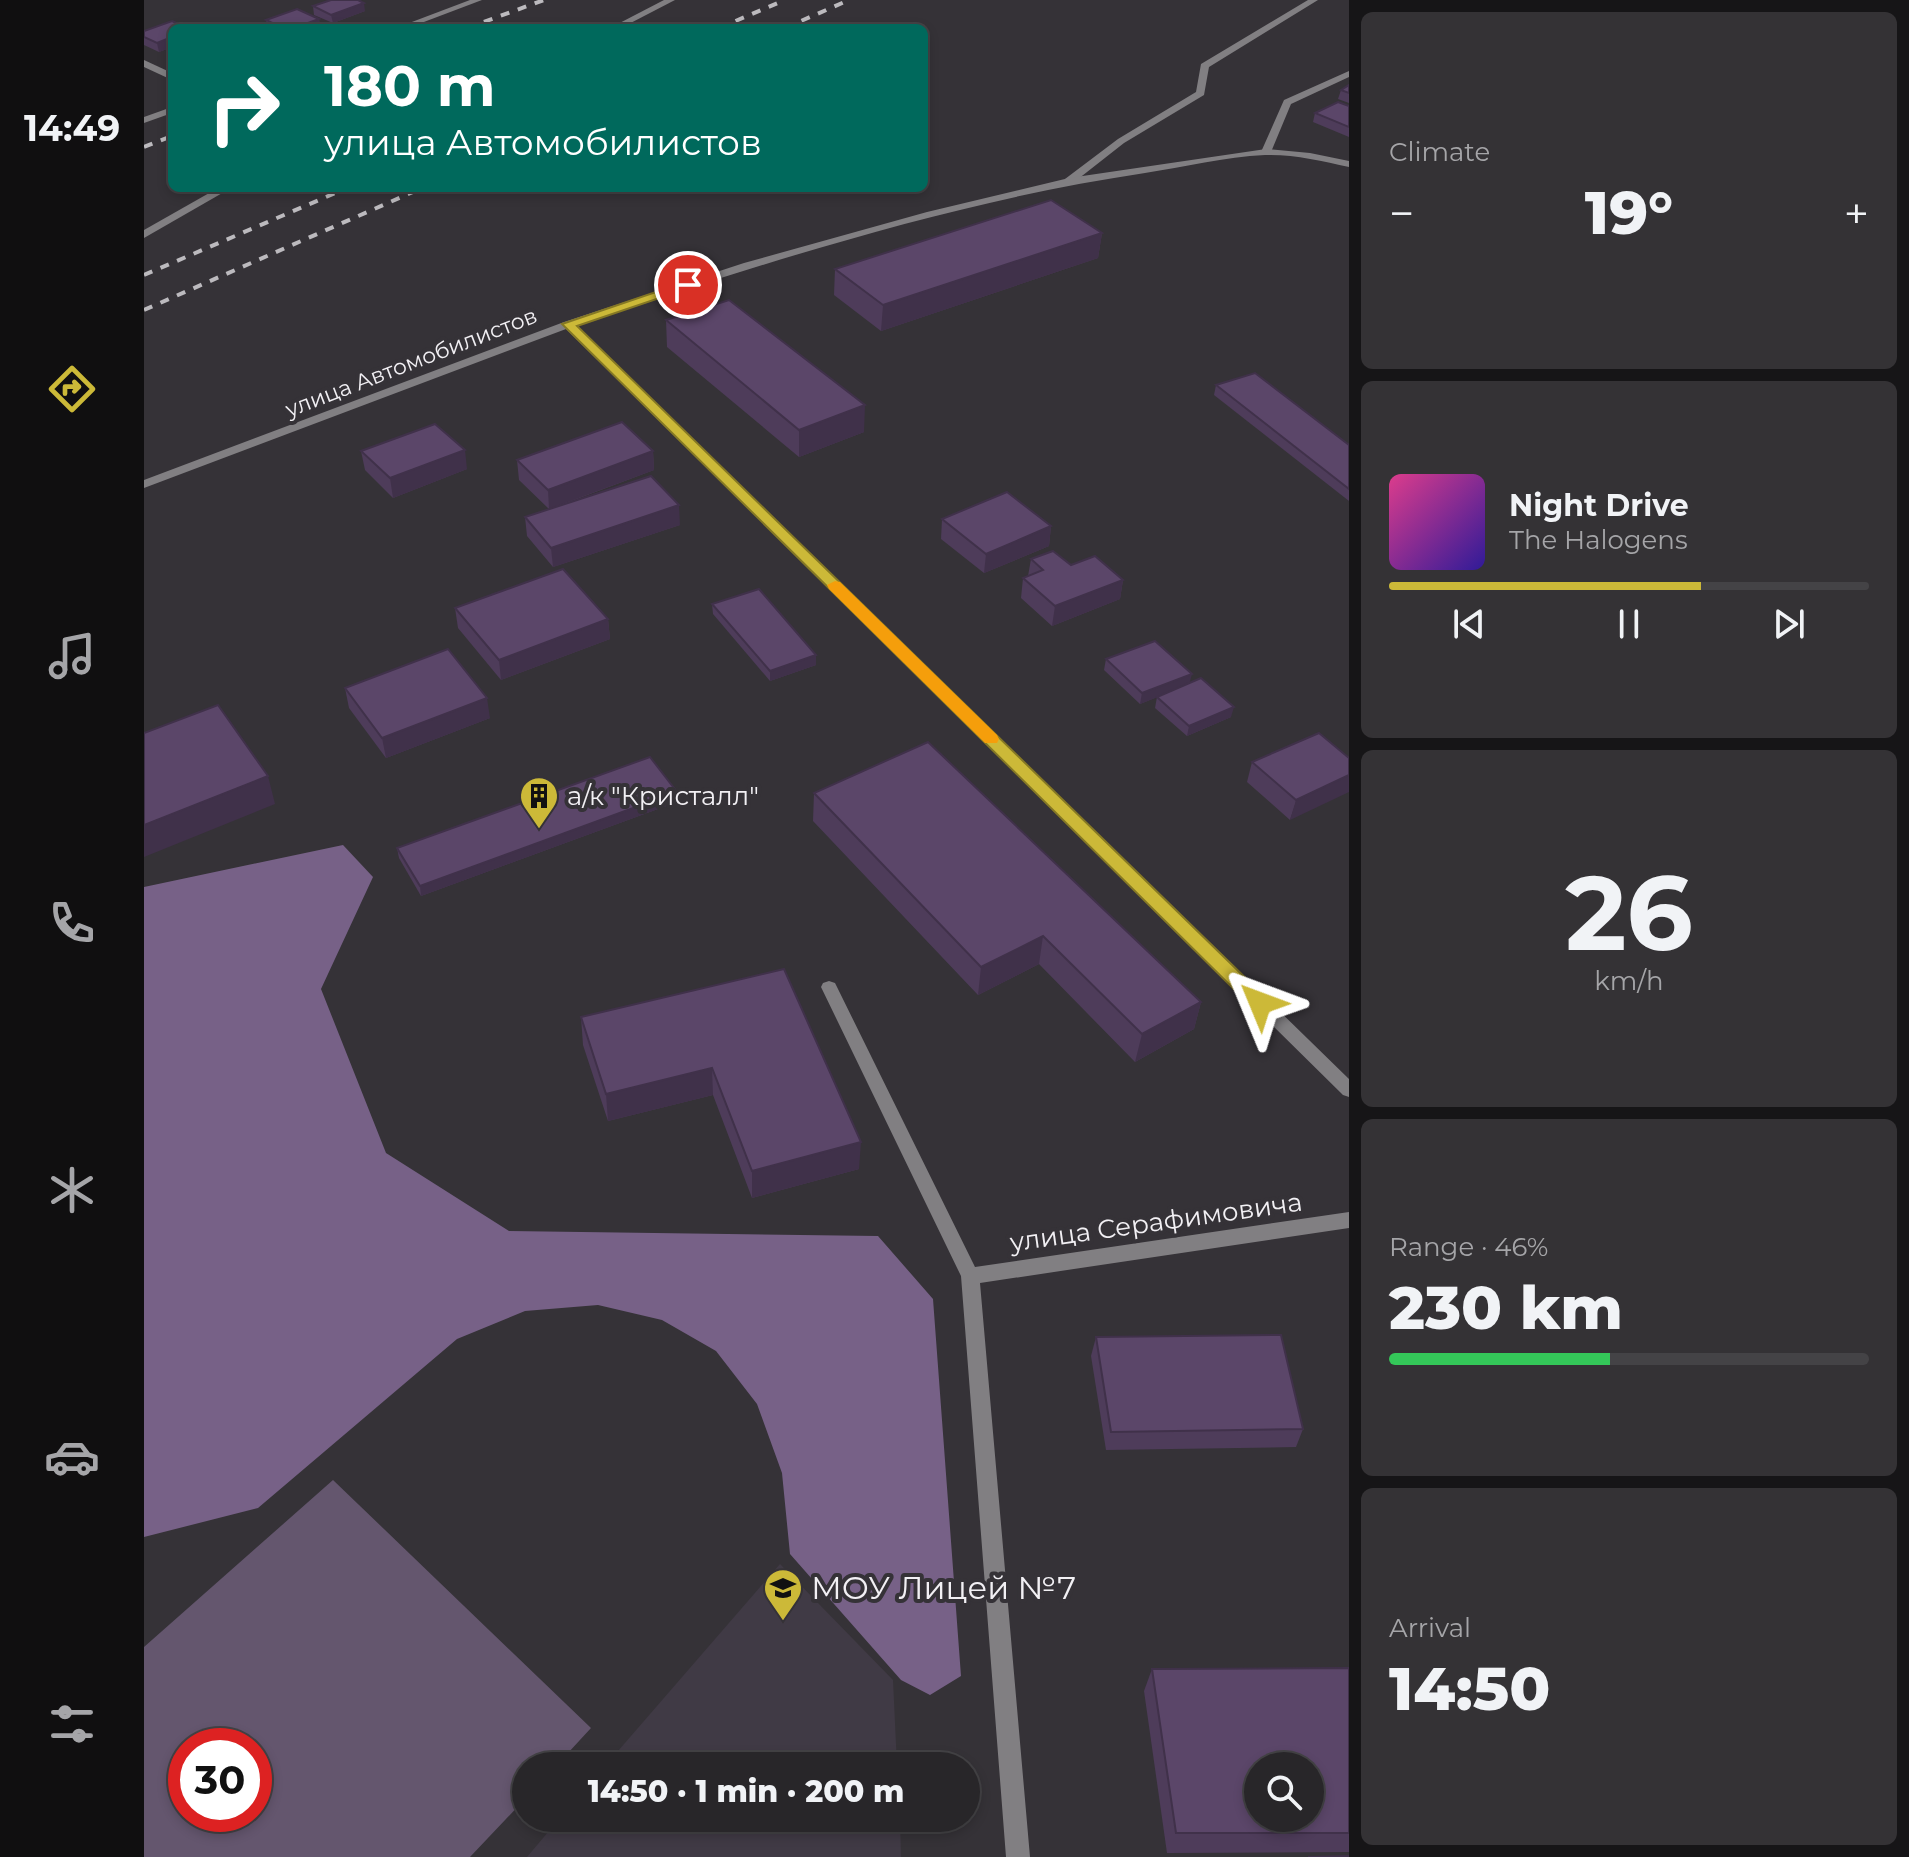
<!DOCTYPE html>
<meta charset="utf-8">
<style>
body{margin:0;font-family:Montserrat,sans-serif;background:#343235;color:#f1f3f6;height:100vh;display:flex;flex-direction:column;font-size:30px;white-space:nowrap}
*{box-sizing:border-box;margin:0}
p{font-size:26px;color:#a5a5a8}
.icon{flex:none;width:44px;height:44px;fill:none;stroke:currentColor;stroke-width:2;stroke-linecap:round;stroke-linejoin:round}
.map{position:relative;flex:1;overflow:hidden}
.details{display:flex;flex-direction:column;gap:12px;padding:12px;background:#161517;width:560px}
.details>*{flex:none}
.hud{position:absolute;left:24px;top:24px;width:760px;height:168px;border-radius:12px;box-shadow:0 4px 12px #0003,0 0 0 2px #444346;background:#00695c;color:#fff;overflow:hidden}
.buttons{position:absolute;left:1100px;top:1752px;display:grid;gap:16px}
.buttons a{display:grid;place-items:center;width:80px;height:80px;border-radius:50%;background:#282629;box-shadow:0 4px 12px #0003,0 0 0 2px #444346;font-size:40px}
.speed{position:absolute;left:24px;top:1728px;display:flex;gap:16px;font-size:40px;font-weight:700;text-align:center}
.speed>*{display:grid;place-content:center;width:104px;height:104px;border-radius:50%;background:#282629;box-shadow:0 4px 12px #0003,0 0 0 2px #444346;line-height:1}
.speed .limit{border:12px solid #d22;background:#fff;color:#111}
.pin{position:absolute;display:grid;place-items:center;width:68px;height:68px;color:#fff;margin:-34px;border:4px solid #fff;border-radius:50%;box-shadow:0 2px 8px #0007}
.me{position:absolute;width:88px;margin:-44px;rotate:314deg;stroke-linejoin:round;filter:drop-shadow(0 0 6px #0008)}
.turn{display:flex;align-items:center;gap:28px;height:168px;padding:0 24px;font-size:36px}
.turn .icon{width:104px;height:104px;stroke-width:2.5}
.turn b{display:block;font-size:56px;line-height:68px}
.big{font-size:60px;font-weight:800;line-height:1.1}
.details .tile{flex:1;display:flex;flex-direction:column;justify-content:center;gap:12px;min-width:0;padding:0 28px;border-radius:12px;background:#343235}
.details .dial{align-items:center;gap:0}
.dial b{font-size:104px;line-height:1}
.song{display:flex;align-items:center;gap:24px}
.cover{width:96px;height:96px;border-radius:12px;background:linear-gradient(135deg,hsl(330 70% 55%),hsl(250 70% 35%))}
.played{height:8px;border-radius:4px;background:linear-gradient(90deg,#ccb938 65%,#444346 65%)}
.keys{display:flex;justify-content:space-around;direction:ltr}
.heat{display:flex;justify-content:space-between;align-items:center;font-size:44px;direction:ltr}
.charge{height:12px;border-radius:6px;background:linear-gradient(90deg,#34c759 46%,#444346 0)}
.trip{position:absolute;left:368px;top:1752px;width:468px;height:80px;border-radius:40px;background:#282629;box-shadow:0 4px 12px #0003,0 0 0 2px #444346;font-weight:800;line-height:80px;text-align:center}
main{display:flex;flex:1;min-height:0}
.tab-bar{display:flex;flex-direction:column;width:144px;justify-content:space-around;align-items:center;background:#100f10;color:#a5a5a8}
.tab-bar .icon{width:56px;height:56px}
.tab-bar .on{color:#ccb938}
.tab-bar b{font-size:36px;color:#f1f3f6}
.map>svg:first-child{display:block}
.built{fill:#403a45}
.green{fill:#64566e;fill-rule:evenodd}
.forest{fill:#776187}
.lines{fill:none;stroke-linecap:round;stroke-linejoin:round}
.service{fill:#817f82;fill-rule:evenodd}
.minor{fill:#817f82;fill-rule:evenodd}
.rail{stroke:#bcbabe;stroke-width:4;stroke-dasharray:9 9;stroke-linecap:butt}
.wall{fill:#4e3c5a}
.shaded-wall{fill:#40314a}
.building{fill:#5b4669;stroke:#40314a;stroke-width:2;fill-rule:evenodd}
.route{fill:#ccb938;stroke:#857824;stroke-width:2}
.slow{fill:#f59e0b}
.labels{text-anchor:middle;stroke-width:8;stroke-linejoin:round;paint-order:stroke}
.far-street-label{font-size:22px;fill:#f2f0f4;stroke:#353237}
.poi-label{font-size:26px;fill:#f2f0f4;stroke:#353237;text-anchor:start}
.street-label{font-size:26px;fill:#f2f0f4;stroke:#353237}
.near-poi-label{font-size:32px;fill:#f2f0f4;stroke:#353237;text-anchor:start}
</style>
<main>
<nav class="tab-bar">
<b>14:49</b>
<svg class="icon on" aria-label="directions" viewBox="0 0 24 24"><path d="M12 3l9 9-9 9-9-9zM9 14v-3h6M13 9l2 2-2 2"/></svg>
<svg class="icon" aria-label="music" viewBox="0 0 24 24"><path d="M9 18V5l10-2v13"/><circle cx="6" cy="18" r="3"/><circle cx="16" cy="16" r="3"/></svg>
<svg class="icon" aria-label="phone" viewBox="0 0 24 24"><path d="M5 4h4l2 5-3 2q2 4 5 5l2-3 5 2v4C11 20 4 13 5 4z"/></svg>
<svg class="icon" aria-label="climate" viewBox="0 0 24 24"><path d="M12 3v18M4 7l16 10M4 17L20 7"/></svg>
<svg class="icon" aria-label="car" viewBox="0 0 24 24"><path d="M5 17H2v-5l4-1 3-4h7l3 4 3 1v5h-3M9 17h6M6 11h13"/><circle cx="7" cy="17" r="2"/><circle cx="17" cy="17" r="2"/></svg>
<svg class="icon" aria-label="filters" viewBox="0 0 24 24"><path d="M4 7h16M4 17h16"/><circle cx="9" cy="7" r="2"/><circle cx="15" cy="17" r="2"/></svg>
</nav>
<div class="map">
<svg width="1205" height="1857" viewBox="0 0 1205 1857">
<rect width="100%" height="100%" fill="#353237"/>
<g class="built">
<path d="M 636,1564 L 749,1680 L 753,1766 L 461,1766 Z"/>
<path d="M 416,1818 L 756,1818 L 757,1857 L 383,1857 Z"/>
</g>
<path class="green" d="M 189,1480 L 447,1728 L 412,1766 L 382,1766 L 382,1798 L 326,1857 L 0,1857 L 0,1647 ZM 42,1746 L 110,1746 L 110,1814 L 42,1814 Z"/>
<path class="forest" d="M 199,845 L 229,877 L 177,989 L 242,1153 L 365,1231 L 734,1236 L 789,1299 L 817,1676 L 786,1695 L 757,1680 L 646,1554 L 638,1473 L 613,1404 L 572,1351 L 518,1320 L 454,1305 L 381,1311 L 313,1339 L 114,1508 L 0,1537 L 0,887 Z"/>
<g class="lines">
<g class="service">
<path d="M 520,0 L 531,0 L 477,28 L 466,28 Z"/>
<path d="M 1164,0 L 1174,0 L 1065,67 L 1060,95 L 980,143 L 929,183 L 921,183 L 921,179 L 974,139 L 1052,92 L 1057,64 Z"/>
<path d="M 1205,71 L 1205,77 L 1147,104 L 1127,152 L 1118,154 L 1117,152 L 1140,100 Z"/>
<path d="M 74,188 L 87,188 L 0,238 L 0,230 Z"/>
</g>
<g class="minor">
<path d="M 326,0 L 338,0 L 264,28 L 252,28 Z"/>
<path d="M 0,60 L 28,73 L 28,80 L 0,67 Z"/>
<path d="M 28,107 L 28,113 L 0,123 L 0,117 Z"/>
<path d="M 1122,149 L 1166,153 L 1205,161 L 1205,167 C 1178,161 1149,154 1121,155 C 1081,157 1040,167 1001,173 C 806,202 618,264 432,325 L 1205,1079 L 1205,1097 L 1199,1095 L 422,329 L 0,488 L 0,480 L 420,322 L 600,263 L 783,212 L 925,178 Z"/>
<path d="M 685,981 L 691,983 L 693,987 L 831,1267 L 1205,1212 L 1205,1228 L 836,1283 L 886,1857 L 862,1857 L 817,1276 L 677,987 L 679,983 Z"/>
</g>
<g class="rail">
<path d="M 323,28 L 400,0"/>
<path d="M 575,28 L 641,0"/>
<path d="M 641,28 L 705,0"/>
<path d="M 0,147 L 28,136"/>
<path d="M 0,275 L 203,188"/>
<path d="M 0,310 L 278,188"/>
</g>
</g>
<g class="wall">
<path d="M 169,6 L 221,11 L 189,23 L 170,15 Z"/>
<path d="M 175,19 L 176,28 L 124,28 L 122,20 Z"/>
<path d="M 28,28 L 28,47 L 15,52 L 0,45 L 0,31 Z"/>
<path d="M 1205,85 L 1205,103 L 1194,99 L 1197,90 Z"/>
<path d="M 1205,106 L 1205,137 L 1169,122 L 1171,113 Z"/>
<path d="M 958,233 L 954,258 L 737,331 L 690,295 L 691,269 Z"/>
<path d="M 522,320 L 720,432 L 655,457 L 523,347 Z"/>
<path d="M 1072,385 L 1205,445 L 1205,501 L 1070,395 Z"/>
<path d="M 217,451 L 323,469 L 249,498 L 221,470 Z"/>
<path d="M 509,451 L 510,470 L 409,508 L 536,525 L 409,567 L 383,536 L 381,517 L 405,509 L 375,480 L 373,460 Z"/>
<path d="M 798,519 L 907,526 L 905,546 L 840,573 L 797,539 Z"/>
<path d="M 887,559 L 979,580 L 976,599 L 908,626 L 877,598 L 879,578 L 884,576 Z"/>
<path d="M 568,604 L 672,665 L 626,681 L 569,614 Z"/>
<path d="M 311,608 L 464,619 L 466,639 L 357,680 L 314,628 Z"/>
<path d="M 962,659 L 1046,683 L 1087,717 L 1043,736 L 1011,708 L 1013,697 L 996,704 L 960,670 Z"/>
<path d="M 201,688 L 346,718 L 242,758 L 205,708 Z"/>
<path d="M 1175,733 L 1146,820 L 1103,782 L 1108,762 Z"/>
<path d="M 670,793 L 1057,1002 L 1050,1029 L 991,1062 L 895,964 L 834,995 L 669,821 Z"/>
<path d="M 533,802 L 277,896 L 255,858 L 253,848 Z"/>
<path d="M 640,969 L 715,1169 L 608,1198 L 569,1095 L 464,1121 L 439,1045 L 437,1017 Z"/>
<path d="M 952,1337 L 1159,1429 L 1152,1447 L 962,1450 L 947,1356 Z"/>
<path d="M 1205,1668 L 1205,1852 L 1023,1853 L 1000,1691 L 1008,1669 Z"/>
</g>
<g class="shaded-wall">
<path d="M 220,3 L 221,11 L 189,23 L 187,15 Z"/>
<path d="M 175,19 L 176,28 L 150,28 Z"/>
<path d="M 28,37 L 28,47 L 15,52 L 13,43 Z"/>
<path d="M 958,233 L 954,258 L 737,331 L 739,305 Z"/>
<path d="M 721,405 L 720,432 L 655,457 L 655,430 Z"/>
<path d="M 321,450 L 323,469 L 249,498 L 246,478 Z"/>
<path d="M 509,451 L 510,470 L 405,509 L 404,490 Z"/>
<path d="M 535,505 L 536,525 L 409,567 L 407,548 Z"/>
<path d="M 907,526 L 905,546 L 840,573 L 842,554 Z"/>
<path d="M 979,580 L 976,599 L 908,626 L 911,606 Z"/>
<path d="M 464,619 L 466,639 L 357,680 L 355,660 Z"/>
<path d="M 672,655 L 672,665 L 626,681 L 626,671 Z"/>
<path d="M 1048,674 L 1045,685 L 996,704 L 998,693 Z"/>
<path d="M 343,698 L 346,718 L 242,758 L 238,738 Z"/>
<path d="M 1090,707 L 1087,717 L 1043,736 L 1045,726 Z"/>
<path d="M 1205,775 L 1205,792 L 1146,820 L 1152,800 Z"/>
<path d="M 124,776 L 131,804 L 0,857 L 0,825 Z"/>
<path d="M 533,792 L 533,802 L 277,896 L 276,886 Z"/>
<path d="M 899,936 L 895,964 L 834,995 L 837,967 Z"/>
<path d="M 1057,1002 L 1050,1029 L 991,1062 L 998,1034 Z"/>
<path d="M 568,1068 L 569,1095 L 464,1121 L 462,1094 Z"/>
<path d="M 717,1142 L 715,1169 L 608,1198 L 608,1171 Z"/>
</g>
<g class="building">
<path d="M 187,0 L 214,0 L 220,3 L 187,15 L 169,6 Z"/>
<path d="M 153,9 L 175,19 L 150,28 L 139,28 L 122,20 Z"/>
<path d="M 28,21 L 43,28 L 28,28 L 28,37 L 13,43 L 0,37 L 0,31 Z"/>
<path d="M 1205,85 L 1205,93 L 1197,90 Z"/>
<path d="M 1194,102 L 1205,106 L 1205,127 L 1171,113 Z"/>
<path d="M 907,200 L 958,233 L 739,305 L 691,269 Z"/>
<path d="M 585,300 L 721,405 L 655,430 L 522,320 Z"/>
<path d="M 1111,373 L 1205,445 L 1205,489 L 1072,385 Z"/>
<path d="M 478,422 L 509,451 L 404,490 L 373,460 Z"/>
<path d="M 291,424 L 321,450 L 246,478 L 217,451 Z"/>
<path d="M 507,476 L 535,505 L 407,548 L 381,517 Z"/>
<path d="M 863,492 L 907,526 L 842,554 L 798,519 Z"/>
<path d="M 909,551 L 927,565 L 951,556 L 979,580 L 911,606 L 879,578 L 899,570 L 887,559 Z"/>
<path d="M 419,569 L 464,619 L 355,660 L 311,608 Z"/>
<path d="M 615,589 L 672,655 L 626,671 L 568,604 Z"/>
<path d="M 1011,641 L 1048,674 L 998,693 L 962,659 Z"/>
<path d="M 304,649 L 343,698 L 238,738 L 201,688 Z"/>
<path d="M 1057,678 L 1090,707 L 1045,726 L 1013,697 Z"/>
<path d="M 74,705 L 124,776 L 0,825 L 0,733 Z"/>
<path d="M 1175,733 L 1205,758 L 1205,775 L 1152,800 L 1108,762 Z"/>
<path d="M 784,742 L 1057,1002 L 998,1034 L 899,936 L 837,967 L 670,793 Z"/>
<path d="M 506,757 L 533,792 L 276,886 L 253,848 Z"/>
<path d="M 640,969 L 717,1142 L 608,1171 L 568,1068 L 462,1094 L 437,1017 Z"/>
<path d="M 1137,1335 L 1159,1429 L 967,1432 L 952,1337 Z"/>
<path d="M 1205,1668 L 1205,1833 L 1032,1833 L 1008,1669 ZM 1114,1766 L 1166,1766 L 1166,1818 L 1114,1818 Z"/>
<path d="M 1205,1856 L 1205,1857 L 1164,1857 Z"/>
</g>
<path class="route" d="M 544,281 L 550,285 L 548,287 L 433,326 L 1122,998 L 1125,1003 L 1122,1008 L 1109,1008 L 418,324 Z"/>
<path class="slow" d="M 691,581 L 696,582 L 853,735 L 855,739 L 853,743 L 841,743 L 685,589 L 683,585 Z"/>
<defs>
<symbol id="building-pin" viewBox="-11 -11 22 30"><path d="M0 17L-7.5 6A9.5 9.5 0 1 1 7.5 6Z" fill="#ccb938" stroke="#353237"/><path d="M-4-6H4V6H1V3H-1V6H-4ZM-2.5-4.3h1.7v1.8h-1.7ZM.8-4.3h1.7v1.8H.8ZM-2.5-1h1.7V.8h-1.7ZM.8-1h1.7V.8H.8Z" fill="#111"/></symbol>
<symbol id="school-pin" viewBox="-11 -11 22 30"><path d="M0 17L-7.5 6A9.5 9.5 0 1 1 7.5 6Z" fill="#ccb938" stroke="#353237"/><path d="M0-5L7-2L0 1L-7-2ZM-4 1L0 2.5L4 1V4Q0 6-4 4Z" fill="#111"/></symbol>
</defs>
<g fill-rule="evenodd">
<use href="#building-pin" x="373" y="774" width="44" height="60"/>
<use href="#school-pin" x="617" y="1566" width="44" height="60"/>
</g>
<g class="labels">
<g class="far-street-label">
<text transform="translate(267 362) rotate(-21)" y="8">улица Автомобилистов</text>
</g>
<g class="poi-label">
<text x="423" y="805">а/к "Кристалл"</text>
</g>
<g class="street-label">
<text transform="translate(1012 1222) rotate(-8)" y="9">улица Серафимовича</text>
</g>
<g class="near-poi-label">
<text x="667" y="1599">МОУ Лицей №7</text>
</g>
</g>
</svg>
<div class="buttons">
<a><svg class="icon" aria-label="search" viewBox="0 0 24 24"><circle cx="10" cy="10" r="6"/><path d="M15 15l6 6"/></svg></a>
</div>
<div class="speed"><div class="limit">30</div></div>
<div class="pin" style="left:544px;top:285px;background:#d93025"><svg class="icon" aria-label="arrive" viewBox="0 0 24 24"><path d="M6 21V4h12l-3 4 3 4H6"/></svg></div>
<svg class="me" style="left:1116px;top:1003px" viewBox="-20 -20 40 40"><path d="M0-17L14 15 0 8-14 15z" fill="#ccb938" stroke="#fff" stroke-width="4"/></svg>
<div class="trip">14:50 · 1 min · 200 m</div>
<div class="hud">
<div class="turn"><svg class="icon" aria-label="right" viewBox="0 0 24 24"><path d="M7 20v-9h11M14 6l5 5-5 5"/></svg><div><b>180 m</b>улица Автомобилистов</div></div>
</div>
</div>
<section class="details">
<div class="tile"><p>Climate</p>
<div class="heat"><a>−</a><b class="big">19°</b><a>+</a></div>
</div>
<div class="tile">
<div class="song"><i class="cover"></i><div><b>Night Drive</b><p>The Halogens</p></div></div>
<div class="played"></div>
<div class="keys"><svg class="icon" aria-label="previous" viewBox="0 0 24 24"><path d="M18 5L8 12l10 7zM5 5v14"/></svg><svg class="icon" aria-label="pause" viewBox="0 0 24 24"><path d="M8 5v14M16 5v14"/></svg><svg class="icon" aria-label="next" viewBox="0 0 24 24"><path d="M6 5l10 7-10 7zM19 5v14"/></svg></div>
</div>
<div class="tile dial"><b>26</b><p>km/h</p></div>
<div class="tile"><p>Range · 46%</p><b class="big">230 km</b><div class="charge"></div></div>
<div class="tile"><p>Arrival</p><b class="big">14:50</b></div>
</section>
</main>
